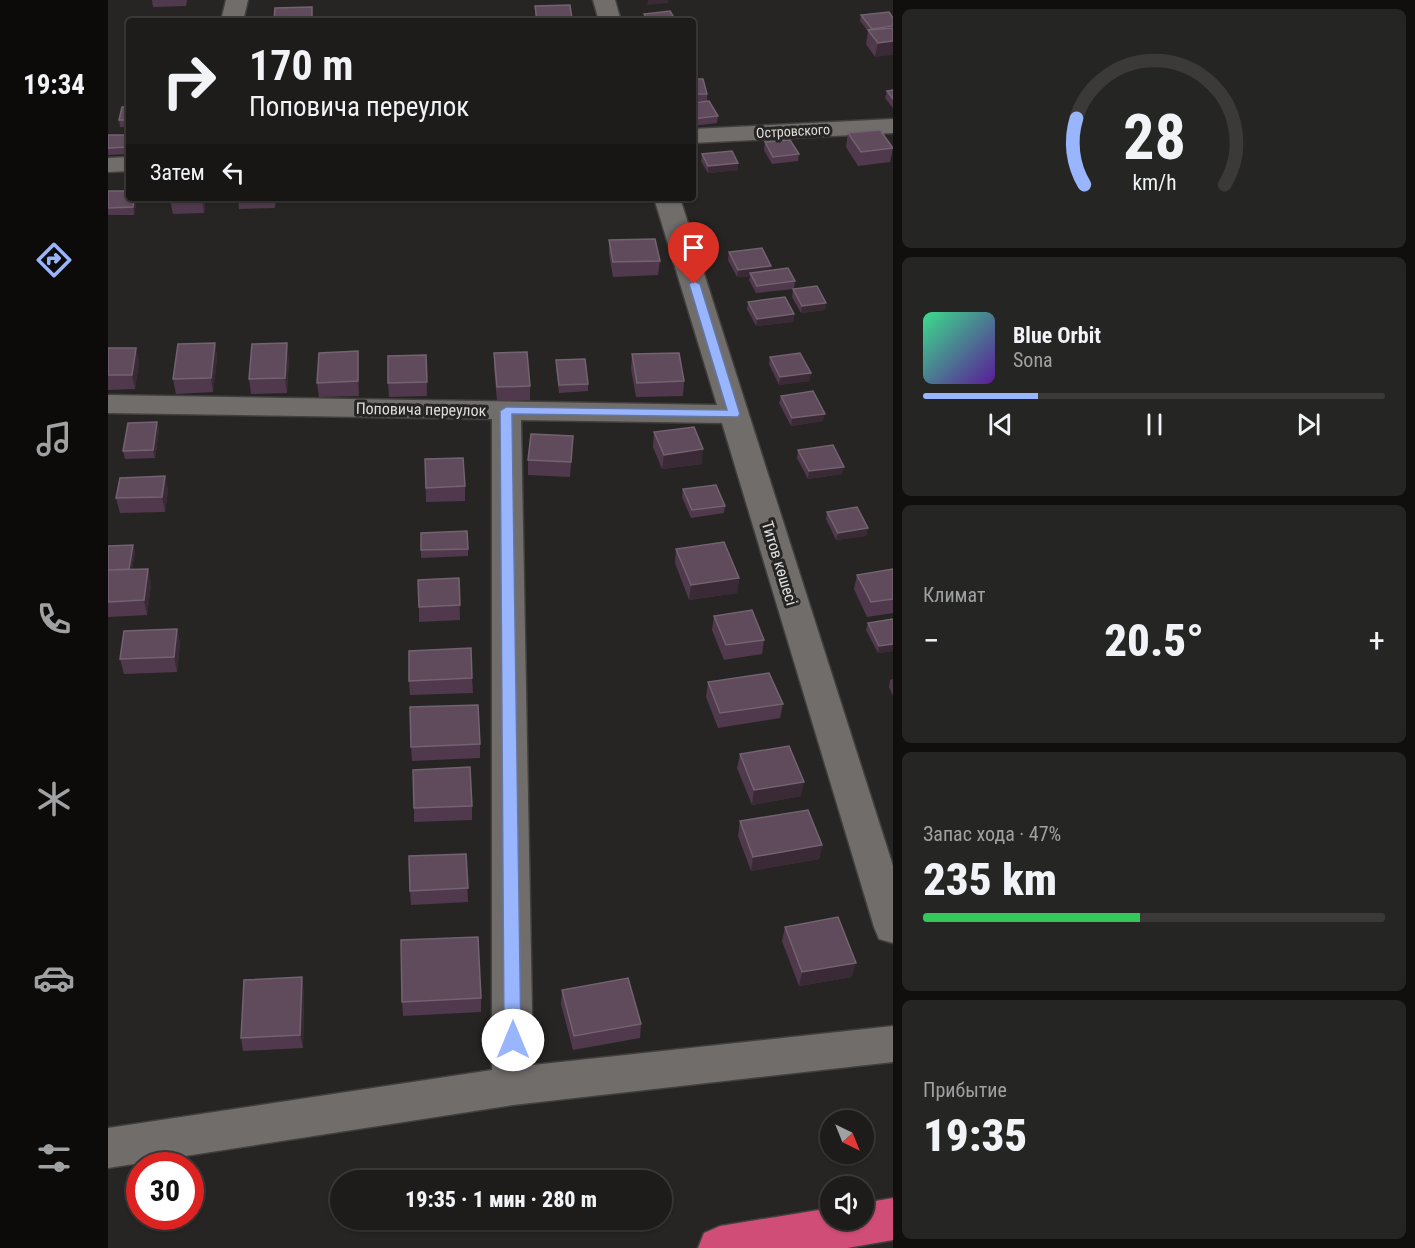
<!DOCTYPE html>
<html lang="ru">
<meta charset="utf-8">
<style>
body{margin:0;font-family:"Roboto Condensed",sans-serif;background:#252523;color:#f1f3f6;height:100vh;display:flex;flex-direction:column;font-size:22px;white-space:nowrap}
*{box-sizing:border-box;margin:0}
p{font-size:20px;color:#a0a1a2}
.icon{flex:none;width:33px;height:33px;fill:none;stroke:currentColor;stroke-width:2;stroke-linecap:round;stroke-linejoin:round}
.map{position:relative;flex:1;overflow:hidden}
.side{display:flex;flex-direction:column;gap:9px;padding:9px;background:#100f0e;width:522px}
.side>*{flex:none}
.guide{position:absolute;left:18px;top:18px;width:570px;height:183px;border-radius:6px;box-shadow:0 2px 4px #0004,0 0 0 2px #3b3a39;background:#1d1c1a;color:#f1f3f6;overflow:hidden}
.needle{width:39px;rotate:137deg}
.controls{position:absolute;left:712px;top:1110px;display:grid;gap:12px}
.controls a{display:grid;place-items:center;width:54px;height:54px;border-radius:50%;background:#1d1c1a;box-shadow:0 2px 4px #0004,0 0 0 2px #3b3a39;font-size:30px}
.speed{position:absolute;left:18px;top:1152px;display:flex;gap:12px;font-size:30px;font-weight:700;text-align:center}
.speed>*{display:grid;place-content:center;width:78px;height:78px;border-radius:50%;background:#1d1c1a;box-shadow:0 2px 4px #0004,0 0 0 2px #3b3a39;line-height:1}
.speed .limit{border:9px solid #d22;background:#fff;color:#111}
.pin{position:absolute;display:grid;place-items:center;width:51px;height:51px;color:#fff;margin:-62px -26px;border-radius:50% 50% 50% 0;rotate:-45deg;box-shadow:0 0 6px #0007}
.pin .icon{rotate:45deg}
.me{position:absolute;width:66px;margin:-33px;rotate:0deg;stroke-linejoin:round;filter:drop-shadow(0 0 4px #0008)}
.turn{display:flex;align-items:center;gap:21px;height:126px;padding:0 24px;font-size:27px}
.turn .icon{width:78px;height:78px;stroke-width:2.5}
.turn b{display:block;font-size:42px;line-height:51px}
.then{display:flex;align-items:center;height:57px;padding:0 24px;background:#0003;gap:12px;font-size:22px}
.big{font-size:45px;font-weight:800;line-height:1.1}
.side .tile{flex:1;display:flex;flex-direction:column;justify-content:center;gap:9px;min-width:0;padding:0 21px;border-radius:9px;background:#252523}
.side .dial{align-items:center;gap:0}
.dial svg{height:156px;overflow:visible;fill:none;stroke:#3b3a39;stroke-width:7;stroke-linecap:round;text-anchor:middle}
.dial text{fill:#f1f3f6;stroke:none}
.song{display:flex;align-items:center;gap:18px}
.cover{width:72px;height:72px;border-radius:9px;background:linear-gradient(135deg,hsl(150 70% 55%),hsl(270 70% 35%))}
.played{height:6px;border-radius:3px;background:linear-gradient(90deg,#98b5fd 25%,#3b3a39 25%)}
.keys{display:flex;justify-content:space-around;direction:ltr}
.heat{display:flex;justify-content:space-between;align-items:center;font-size:33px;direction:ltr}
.charge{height:9px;border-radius:4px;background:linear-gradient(90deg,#34c759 47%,#3b3a39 0)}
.trip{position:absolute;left:222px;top:1170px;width:342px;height:60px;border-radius:30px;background:#1d1c1a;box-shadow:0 2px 4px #0004,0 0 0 2px #3b3a39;font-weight:800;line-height:60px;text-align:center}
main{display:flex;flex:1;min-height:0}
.menu{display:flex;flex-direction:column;width:108px;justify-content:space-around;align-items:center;background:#0c0b0a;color:#a0a1a2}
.menu .icon{width:42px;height:42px}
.menu .current{color:#98b5fd}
.menu b{font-size:27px;color:#f1f3f6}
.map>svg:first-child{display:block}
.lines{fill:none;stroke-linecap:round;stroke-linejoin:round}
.minor-casing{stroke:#42403e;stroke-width:3}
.highway-casing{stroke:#42403e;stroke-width:3}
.minor{fill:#706d6b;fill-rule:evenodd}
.highway{fill:#d04d77;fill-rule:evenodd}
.wall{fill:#50394c}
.shaded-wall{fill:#392a35}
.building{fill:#5f4b5b;stroke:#736270;stroke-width:1.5}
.route{fill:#98b5fd;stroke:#6376a4;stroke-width:1.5}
.labels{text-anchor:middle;stroke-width:6;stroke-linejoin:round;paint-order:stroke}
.far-street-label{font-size:14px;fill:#dfdedc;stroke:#272523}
.street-label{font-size:16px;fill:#dfdedc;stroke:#272523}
</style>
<main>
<nav class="menu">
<b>19:34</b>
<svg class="icon current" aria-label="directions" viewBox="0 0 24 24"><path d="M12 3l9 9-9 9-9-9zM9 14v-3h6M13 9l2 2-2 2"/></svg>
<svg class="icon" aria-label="music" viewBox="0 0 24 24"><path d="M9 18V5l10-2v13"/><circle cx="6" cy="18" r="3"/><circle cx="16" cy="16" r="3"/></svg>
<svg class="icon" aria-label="phone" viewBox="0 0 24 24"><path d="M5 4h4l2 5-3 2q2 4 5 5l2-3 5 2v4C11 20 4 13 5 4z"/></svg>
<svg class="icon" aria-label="climate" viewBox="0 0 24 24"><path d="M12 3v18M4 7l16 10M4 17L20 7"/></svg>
<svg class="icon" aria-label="car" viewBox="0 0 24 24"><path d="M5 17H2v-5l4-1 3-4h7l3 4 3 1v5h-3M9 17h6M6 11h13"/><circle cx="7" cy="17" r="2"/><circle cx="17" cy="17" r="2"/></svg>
<svg class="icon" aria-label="filters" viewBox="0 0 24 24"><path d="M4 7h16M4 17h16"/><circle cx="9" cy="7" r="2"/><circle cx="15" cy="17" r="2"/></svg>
</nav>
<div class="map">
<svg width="785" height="1248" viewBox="0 0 785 1248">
<rect width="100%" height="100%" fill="#272523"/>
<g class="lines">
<defs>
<g id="minor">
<path d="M 118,0 L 140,0 L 135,21 L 113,21 Z"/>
<path d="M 485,0 L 507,0 L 513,21 L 491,21 Z"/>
<path d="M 785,119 L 785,133 L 585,143 L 585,129 Z"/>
<path d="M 21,157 L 21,171 L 0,172 L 0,158 Z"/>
<path d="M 546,198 L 572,198 L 785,866 L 785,943 L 771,939 L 766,927 L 614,423 L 413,420 L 425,1065 L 785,1026 L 785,1062 L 405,1105 L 0,1168 L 0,1128 L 384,1070 L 384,419 L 0,413 L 0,395 L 609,405 Z"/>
</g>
<path id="highway" d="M 785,1198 L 785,1240 L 739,1248 L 590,1248 L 596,1233 L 612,1226 L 723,1208 L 723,1220 L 756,1220 L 756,1203 Z"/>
</defs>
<use href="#minor" class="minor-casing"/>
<use href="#highway" class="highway-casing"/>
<use href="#minor" class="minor"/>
<use href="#highway" class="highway"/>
</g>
<g class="wall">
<path d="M 44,0 L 79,0 L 78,6 L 45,7 Z"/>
<path d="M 427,6 L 464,19 L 464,21 L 427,21 Z"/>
<path d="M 204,7 L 204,21 L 166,21 L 166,19 Z"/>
<path d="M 781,12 L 767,57 L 758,44 L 760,31 L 752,21 L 753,15 Z"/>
<path d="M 536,14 L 568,21 L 536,21 Z"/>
<path d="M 585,79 L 599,94 L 599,101 L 585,101 Z"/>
<path d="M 785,90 L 785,108 L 777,98 L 779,91 Z"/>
<path d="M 585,103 L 610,116 L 609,123 L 585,126 Z"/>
<path d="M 21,107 L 21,127 L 12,127 L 11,120 Z"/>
<path d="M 740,133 L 785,148 L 782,162 L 750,166 L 738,147 Z"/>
<path d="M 0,135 L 21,135 L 21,154 L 0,155 Z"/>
<path d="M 657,142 L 691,154 L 690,161 L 664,164 L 656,150 Z"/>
<path d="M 594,154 L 630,170 L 600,173 L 593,161 Z"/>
<path d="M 0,191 L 29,198 L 26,215 L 0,215 Z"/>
<path d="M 98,198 L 96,213 L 65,214 L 62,200 Z"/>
<path d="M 130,198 L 168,198 L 167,208 L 131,209 Z"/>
<path d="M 241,198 L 288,198 L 288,199 L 241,201 Z"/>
<path d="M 501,240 L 552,261 L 550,275 L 505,277 L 501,254 Z"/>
<path d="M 621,252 L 687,281 L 686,289 L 648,293 L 641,280 L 642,276 L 629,277 L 620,260 Z"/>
<path d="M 685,289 L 717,310 L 693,313 L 684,297 Z"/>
<path d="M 640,302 L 686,314 L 685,322 L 648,326 L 639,309 Z"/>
<path d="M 107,343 L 109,358 L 105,392 L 68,394 L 65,379 Z"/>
<path d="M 0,348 L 28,348 L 31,362 L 27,389 L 0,390 Z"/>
<path d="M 250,351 L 251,366 L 251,396 L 211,397 L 209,383 Z"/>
<path d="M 386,353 L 422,386 L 422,400 L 389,401 L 386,367 Z"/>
<path d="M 524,354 L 576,381 L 575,396 L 528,397 L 523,369 Z"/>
<path d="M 318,355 L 319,396 L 281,397 L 280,383 Z"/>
<path d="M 662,357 L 703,373 L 701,381 L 671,385 L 661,364 Z"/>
<path d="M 181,358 L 179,393 L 143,394 L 141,379 Z"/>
<path d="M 448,360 L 480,384 L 480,391 L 451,393 L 448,368 Z"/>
<path d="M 673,396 L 715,421 L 683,426 L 671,403 Z"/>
<path d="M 49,422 L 51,430 L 47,458 L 17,459 L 15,451 Z"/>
<path d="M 546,432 L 594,464 L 554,469 L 545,447 Z"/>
<path d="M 465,436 L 462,477 L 420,475 L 420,460 Z"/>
<path d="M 690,450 L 734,474 L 700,479 L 689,458 Z"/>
<path d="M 317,459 L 357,486 L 357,501 L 318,502 Z"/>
<path d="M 57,476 L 60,490 L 57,512 L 12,513 L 8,498 Z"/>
<path d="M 575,489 L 617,506 L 616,513 L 583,518 L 574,497 Z"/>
<path d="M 719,512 L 760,528 L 758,536 L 728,540 L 718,519 Z"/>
<path d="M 25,545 L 27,553 L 24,569 L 40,569 L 43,584 L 39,615 L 0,617 L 0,546 Z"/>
<path d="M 360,549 L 360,556 L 313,558 L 313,550 Z"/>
<path d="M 568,549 L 631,578 L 629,593 L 581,600 L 567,563 Z"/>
<path d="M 785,569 L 785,613 L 759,617 L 746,589 L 749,575 Z"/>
<path d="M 351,578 L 352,620 L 311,622 L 311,607 Z"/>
<path d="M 606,616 L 656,640 L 654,654 L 616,660 L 604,630 Z"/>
<path d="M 785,619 L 785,651 L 770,653 L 758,630 L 760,623 Z"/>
<path d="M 69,629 L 72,643 L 69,672 L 16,674 L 12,659 Z"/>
<path d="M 364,678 L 365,693 L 302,695 L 301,681 Z"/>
<path d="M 785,679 L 785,696 L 781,687 L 782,680 Z"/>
<path d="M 600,682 L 675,704 L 672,718 L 610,728 L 598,697 Z"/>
<path d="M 372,744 L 372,758 L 304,761 L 303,747 Z"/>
<path d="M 632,754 L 693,796 L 644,805 L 629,768 Z"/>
<path d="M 364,806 L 364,820 L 306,822 L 306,808 Z"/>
<path d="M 632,821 L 714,845 L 711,859 L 643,871 L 630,836 Z"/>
<path d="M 358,854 L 360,902 L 303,905 L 302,891 Z"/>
<path d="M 677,927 L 744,977 L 691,986 L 674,941 Z"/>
<path d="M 454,990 L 533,1024 L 532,1038 L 465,1050 L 453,1004 Z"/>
<path d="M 196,991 L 195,1048 L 135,1051 L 133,1038 Z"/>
<path d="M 373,998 L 373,1012 L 295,1016 L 294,1002 Z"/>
</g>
<g class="shaded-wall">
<path d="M 540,0 L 560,0 L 560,3 L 539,5 Z"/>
<path d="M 785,41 L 785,55 L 767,57 L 770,43 Z"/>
<path d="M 630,163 L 630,170 L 600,173 L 600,166 Z"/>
<path d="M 26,198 L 29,198 L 26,215 L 25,207 Z"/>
<path d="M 95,198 L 98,198 L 96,213 L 94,199 Z"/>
<path d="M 663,266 L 662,273 L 642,273 L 642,276 L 629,277 L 630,270 Z"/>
<path d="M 718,303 L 717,310 L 693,313 L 694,306 Z"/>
<path d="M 686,314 L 685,322 L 648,326 L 649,319 Z"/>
<path d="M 107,343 L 109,358 L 105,392 L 103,378 Z"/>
<path d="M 179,343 L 181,358 L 179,393 L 177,378 Z"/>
<path d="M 28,348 L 31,362 L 27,389 L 24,375 Z"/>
<path d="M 250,351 L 251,366 L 251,396 L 250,381 Z"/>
<path d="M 703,373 L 701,381 L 671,385 L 672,377 Z"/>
<path d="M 717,414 L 715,421 L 683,426 L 684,418 Z"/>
<path d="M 49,422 L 51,430 L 47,458 L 45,450 Z"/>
<path d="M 595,449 L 594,464 L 554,469 L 556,455 Z"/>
<path d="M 736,467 L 734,474 L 700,479 L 701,471 Z"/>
<path d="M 57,476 L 60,490 L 57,512 L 54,497 Z"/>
<path d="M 760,528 L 758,536 L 728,540 L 730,533 Z"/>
<path d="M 25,545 L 27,553 L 22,580 L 20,572 Z"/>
<path d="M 40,569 L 43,584 L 39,615 L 36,600 Z"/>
<path d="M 631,578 L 629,593 L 581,600 L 583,585 Z"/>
<path d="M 69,629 L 72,643 L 69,672 L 66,657 Z"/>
<path d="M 785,644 L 785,651 L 770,653 L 771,646 Z"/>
<path d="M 696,782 L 693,796 L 644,805 L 646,790 Z"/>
<path d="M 714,845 L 711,859 L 643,871 L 645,857 Z"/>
<path d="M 748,963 L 744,977 L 691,986 L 694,972 Z"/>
<path d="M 194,977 L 196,991 L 195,1048 L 192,1035 Z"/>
</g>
<g class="building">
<path d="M 462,5 L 464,19 L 429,20 L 427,6 Z"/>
<path d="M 204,7 L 204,18 L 166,19 L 167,8 Z"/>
<path d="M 562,11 L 568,21 L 540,21 L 536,14 Z"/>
<path d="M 781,12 L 785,18 L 785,26 L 764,29 L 753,15 Z"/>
<path d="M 785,28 L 785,41 L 770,43 L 760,30 Z"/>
<path d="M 585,79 L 595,79 L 599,94 L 585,94 Z"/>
<path d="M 785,90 L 785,99 L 779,91 Z"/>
<path d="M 601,101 L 610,116 L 585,119 L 585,103 Z"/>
<path d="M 14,107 L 21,107 L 21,120 L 11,120 Z"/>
<path d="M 772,130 L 785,148 L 753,152 L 740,133 Z"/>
<path d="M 0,135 L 21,135 L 21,147 L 0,148 Z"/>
<path d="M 682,140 L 691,154 L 665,157 L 657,142 Z"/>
<path d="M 624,151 L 630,163 L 600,166 L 594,154 Z"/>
<path d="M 0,191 L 21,191 L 21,198 L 26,198 L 25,207 L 0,208 Z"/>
<path d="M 63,198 L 95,198 L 62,200 Z"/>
<path d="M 547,239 L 552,261 L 505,262 L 501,240 Z"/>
<path d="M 654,248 L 663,266 L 630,270 L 621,252 Z"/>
<path d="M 680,268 L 687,281 L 649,286 L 642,273 Z"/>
<path d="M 709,286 L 718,303 L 694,306 L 685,289 Z"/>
<path d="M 677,297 L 686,314 L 649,319 L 640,302 Z"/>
<path d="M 107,343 L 103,378 L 65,379 L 70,344 Z"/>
<path d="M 179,343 L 177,378 L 141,379 L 144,344 Z"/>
<path d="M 0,348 L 28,348 L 24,375 L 0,375 Z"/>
<path d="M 250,351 L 250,381 L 209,383 L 211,353 Z"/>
<path d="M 419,352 L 422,386 L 389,387 L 386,353 Z"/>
<path d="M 571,353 L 576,381 L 529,383 L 524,354 Z"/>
<path d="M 692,353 L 703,373 L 672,377 L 662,357 Z"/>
<path d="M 318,355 L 319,382 L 280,383 L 280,356 Z"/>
<path d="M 477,359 L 480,384 L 451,385 L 448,360 Z"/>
<path d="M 705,391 L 717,414 L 684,418 L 673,396 Z"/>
<path d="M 49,422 L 45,450 L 15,451 L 20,423 Z"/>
<path d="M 586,427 L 595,449 L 556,455 L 546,432 Z"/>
<path d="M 423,434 L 465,436 L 463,462 L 420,460 Z"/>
<path d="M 725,445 L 736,467 L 701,471 L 690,450 Z"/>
<path d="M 355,458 L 357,486 L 318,488 L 317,459 Z"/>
<path d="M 57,476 L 54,497 L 8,498 L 12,478 Z"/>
<path d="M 608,485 L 617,506 L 584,510 L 575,489 Z"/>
<path d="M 749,507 L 760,528 L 730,533 L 719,512 Z"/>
<path d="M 359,531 L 360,549 L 313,550 L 313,533 Z"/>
<path d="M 616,542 L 631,578 L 583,585 L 568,549 Z"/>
<path d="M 25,545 L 21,569 L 0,570 L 0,546 Z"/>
<path d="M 40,569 L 36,600 L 0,602 L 0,570 Z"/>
<path d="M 785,569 L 785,599 L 763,602 L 749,575 Z"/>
<path d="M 351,578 L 352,605 L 311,607 L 310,580 Z"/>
<path d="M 644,610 L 656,640 L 618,645 L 606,616 Z"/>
<path d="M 785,619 L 785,644 L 771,646 L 760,623 Z"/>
<path d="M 69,629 L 66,657 L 12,659 L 16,631 Z"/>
<path d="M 363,648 L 364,678 L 301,681 L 301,651 Z"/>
<path d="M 661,673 L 675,704 L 612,713 L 600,682 Z"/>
<path d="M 370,705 L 372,744 L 303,747 L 302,707 Z"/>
<path d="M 681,746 L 696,782 L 646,790 L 632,754 Z"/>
<path d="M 362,767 L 364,806 L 306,808 L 305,770 Z"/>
<path d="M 700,810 L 714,845 L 645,857 L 632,821 Z"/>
<path d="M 358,854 L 360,888 L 302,891 L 301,856 Z"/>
<path d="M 730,917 L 748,963 L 694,972 L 677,927 Z"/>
<path d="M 370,937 L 373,998 L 294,1002 L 293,940 Z"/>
<path d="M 194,977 L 192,1035 L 133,1038 L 136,980 Z"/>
<path d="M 520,978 L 533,1024 L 466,1036 L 454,990 Z"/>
</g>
<path class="route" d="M 586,281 L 592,284 L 632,414 L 630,417 L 404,414 L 413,1040 L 411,1045 L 405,1047 L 399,1045 L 396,1040 L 392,411 L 398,407 L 619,410 L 581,284 Z"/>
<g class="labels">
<g class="far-street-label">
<text transform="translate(685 131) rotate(-3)" y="5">Островского</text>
</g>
<g class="street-label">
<text transform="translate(313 409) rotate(1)" y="6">Поповича переулок</text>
<text transform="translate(672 563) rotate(73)" y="6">Титов көшесі</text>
</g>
</g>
</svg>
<div class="controls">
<a><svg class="needle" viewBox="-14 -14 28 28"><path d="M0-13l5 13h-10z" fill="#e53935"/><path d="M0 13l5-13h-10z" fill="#a0a1a2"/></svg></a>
<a><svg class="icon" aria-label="sound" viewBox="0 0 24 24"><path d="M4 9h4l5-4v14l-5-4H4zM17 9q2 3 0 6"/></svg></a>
</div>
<div class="speed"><div class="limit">30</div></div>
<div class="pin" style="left:586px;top:284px;background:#d93025"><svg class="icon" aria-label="arrive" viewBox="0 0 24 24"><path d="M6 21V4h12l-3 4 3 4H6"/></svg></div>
<svg class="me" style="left:405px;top:1040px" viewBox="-20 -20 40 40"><circle r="19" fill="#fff"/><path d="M0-13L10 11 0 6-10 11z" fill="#98b5fd"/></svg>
<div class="trip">19:35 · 1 мин · 280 m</div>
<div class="guide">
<div class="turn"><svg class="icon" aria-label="right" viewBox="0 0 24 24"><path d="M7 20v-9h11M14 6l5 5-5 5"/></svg><div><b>170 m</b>Поповича переулок</div></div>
<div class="then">Затем<svg class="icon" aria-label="left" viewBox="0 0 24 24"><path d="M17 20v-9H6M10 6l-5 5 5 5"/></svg></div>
</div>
</div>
<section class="side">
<div class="tile dial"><svg viewBox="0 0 100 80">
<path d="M14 69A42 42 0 1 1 86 69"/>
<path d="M14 69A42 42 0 0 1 10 35" stroke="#98b5fd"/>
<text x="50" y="56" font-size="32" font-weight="700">28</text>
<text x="50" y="72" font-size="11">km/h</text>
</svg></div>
<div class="tile">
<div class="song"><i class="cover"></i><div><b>Blue Orbit</b><p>Sona</p></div></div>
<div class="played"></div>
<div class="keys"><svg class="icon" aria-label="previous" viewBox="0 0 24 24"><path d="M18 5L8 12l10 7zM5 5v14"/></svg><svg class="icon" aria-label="pause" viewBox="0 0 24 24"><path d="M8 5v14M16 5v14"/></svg><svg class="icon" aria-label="next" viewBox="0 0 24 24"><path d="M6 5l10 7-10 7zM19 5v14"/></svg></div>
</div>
<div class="tile"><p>Климат</p>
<div class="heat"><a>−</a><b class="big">20.5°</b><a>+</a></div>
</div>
<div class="tile"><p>Запас хода · 47%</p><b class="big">235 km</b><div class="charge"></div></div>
<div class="tile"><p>Прибытие</p><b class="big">19:35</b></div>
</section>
</main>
